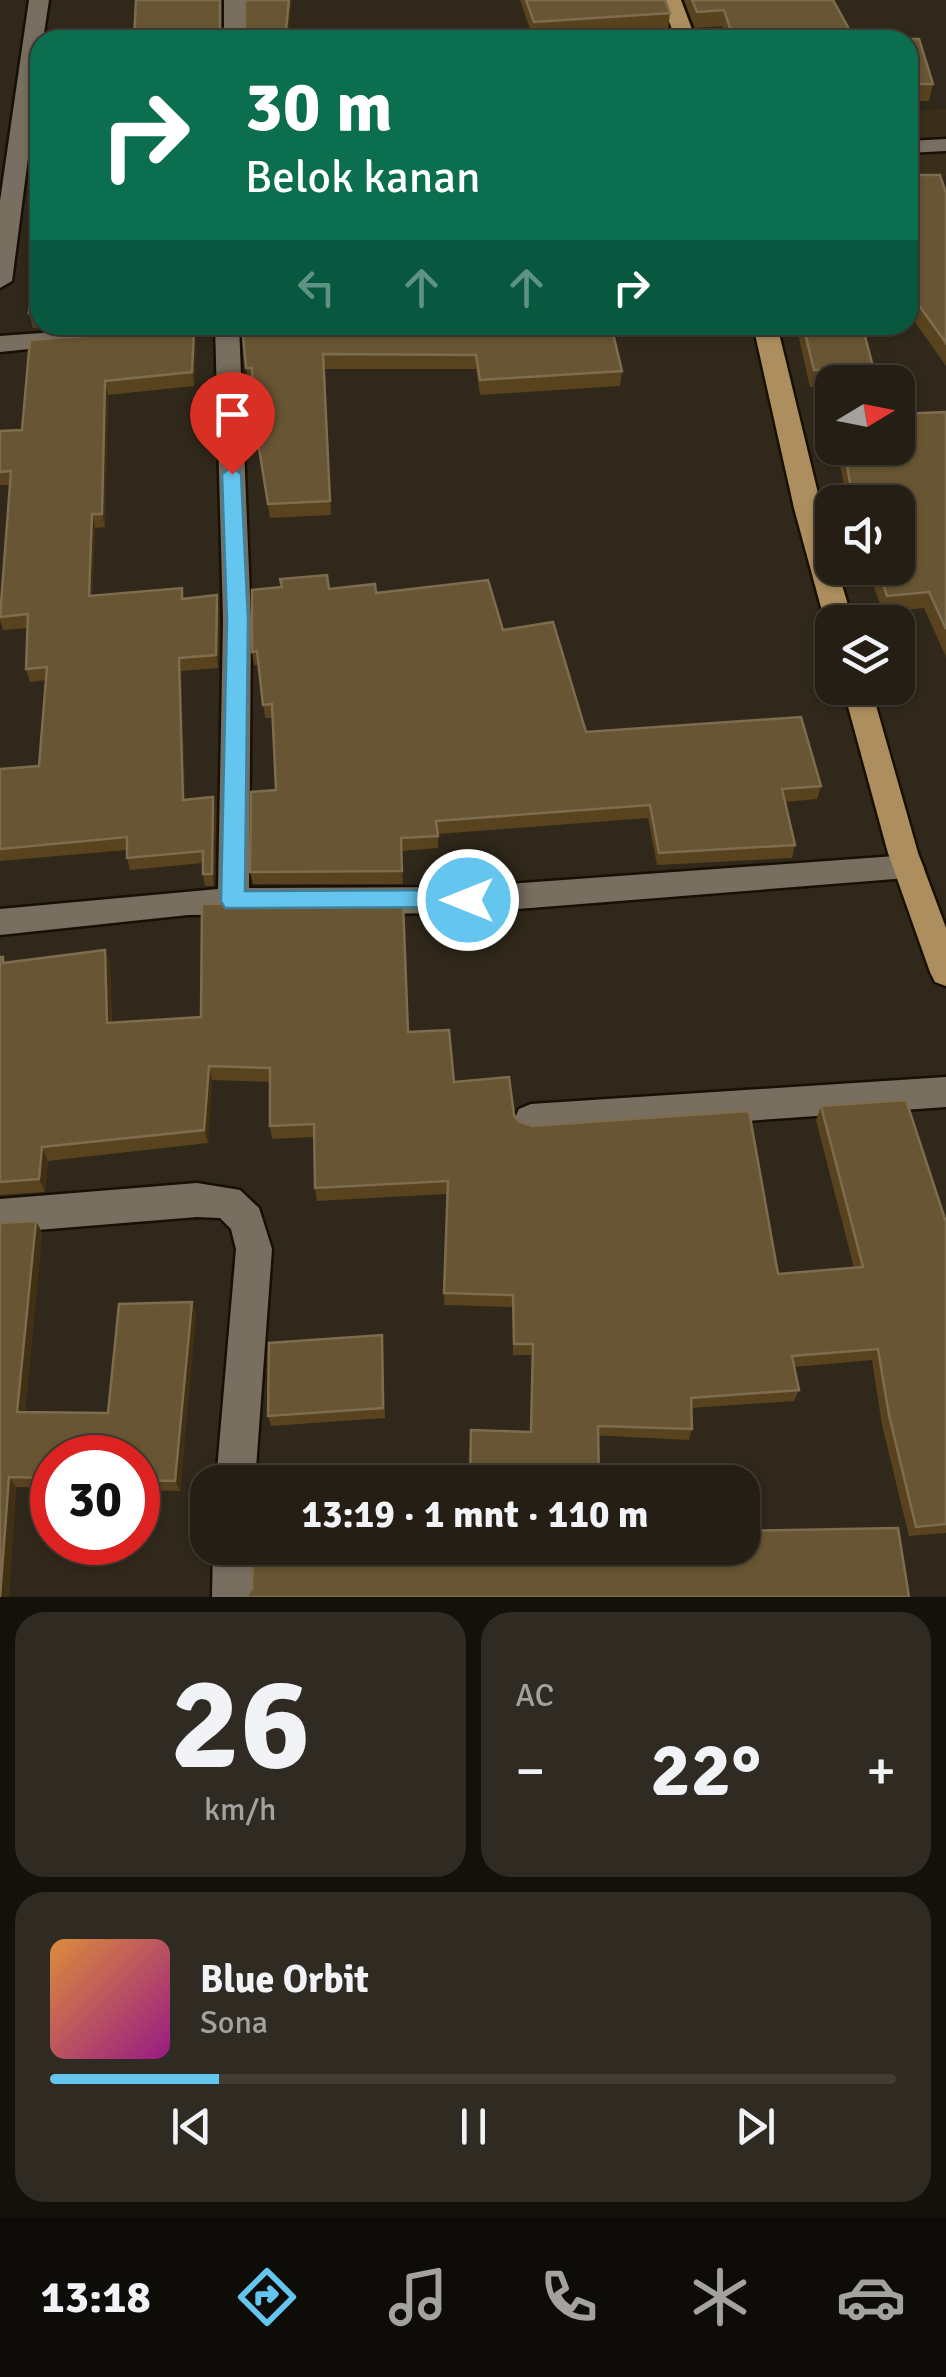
<!DOCTYPE html>
<html lang="id">
<meta charset="utf-8">
<style>
body{margin:0;font-family:Signika,sans-serif;background:#302b22;color:#f1f3f6;height:100vh;display:flex;flex-direction:column;font-size:38px;white-space:nowrap}
*{box-sizing:border-box;margin:0}
p{font-size:32px;color:#a3a2a0}
.icon{flex:none;width:55px;height:55px;fill:none;stroke:currentColor;stroke-width:2;stroke-linecap:round;stroke-linejoin:round}
.map{position:relative;height:1597px;overflow:hidden}
.panel{display:flex;flex-direction:column;gap:15px;padding:15px;background:#14100b;flex:1}
.panel>*{flex:none}
.banner{position:absolute;left:30px;top:30px;width:888px;height:305px;border-radius:30px;box-shadow:0 2px 8px #0004,0 0 0 2px #413c34;background:#0b6e4f;color:#fff;overflow:hidden}
.needle{width:65px;rotate:80deg}
.controls{position:absolute;left:815px;top:365px;display:grid;gap:20px}
.controls a{display:grid;place-items:center;width:100px;height:100px;border-radius:20px;background:#241e14;box-shadow:0 2px 8px #0004,0 0 0 2px #413c34;font-size:50px}
.speed{position:absolute;left:30px;top:1435px;display:flex;gap:20px;font-size:50px;font-weight:700;text-align:center}
.speed>*{display:grid;place-content:center;width:130px;height:130px;border-radius:50%;background:#241e14;box-shadow:0 2px 8px #0004,0 0 0 2px #413c34;line-height:1}
.speed .limit{border:15px solid #d22;background:#fff;color:#111}
.pin{position:absolute;display:grid;place-items:center;width:85px;height:85px;color:#fff;margin:-102px -42px;border-radius:50% 50% 50% 0;rotate:-45deg;box-shadow:0 0 10px #0007}
.pin .icon{rotate:45deg}
.me{position:absolute;width:110px;margin:-55px;rotate:270deg;stroke-linejoin:round;filter:drop-shadow(0 0 8px #0008)}
.turn{display:flex;align-items:center;gap:35px;height:210px;padding:0 50px;font-size:45px}
.turn .icon{width:130px;height:130px;stroke-width:2.5}
.turn b{display:block;font-size:70px;line-height:85px}
.lanes{display:flex;align-items:center;height:95px;padding:0 50px;background:#0003;justify-content:center;gap:50px;direction:ltr}
.lanes .off{opacity:.35}
.big{font-size:75px;font-weight:700;line-height:1.1}
.panel .widget{flex:1;display:flex;flex-direction:column;justify-content:center;gap:15px;min-width:0;padding:0 35px;border-radius:30px;background:#302b22}
.panel .dial{align-items:center;gap:0}
.dial b{font-size:130px;line-height:1}
.song{display:flex;align-items:center;gap:30px}
.cover{width:120px;height:120px;border-radius:15px;background:linear-gradient(135deg,hsl(30 70% 55%),hsl(310 70% 35%))}
.played{height:10px;border-radius:5px;background:linear-gradient(90deg,#64c5ee 20%,#413c34 20%)}
.keys{display:flex;justify-content:space-around;direction:ltr}
.heat{display:flex;justify-content:space-between;align-items:center;font-size:55px;direction:ltr}
.panel .tiles{flex:1;display:grid;gap:15px;grid-template-columns:1fr 1fr}
.widget:last-child{grid-column:span 2}
.trip{position:absolute;left:190px;top:1465px;width:570px;height:100px;border-radius:30px;background:#241e14;box-shadow:0 2px 8px #0004,0 0 0 2px #413c34;font-weight:700;line-height:100px;text-align:center}
.tabs{display:flex;height:160px;justify-content:space-around;align-items:center;background:#0e0c08;color:#a3a2a0}
.tabs .icon{width:70px;height:70px}
.tabs .on{color:#64c5ee}
.tabs b{font-size:45px;color:#f1f3f6}
.map>svg:first-child{display:block}
.built{fill:#3a2e1b}
.lines{fill:none;stroke-linecap:round;stroke-linejoin:round}
.minor-casing{stroke:#181005;stroke-width:5}
.major-casing{stroke:#181005;stroke-width:5}
.minor{fill:#796f60;fill-rule:evenodd}
.major{fill:#ad8e5e;fill-rule:evenodd}
.wall{fill:#58431e}
.shaded-wall{fill:#413013}
.building{fill:#685533;stroke:#7e6c4f;stroke-width:2.5}
.route{fill:#64c5ee;stroke:#41809b;stroke-width:2.5}
</style>
<div class="map">
<svg width="946" height="1597" viewBox="0 0 946 1597">
<rect width="100%" height="100%" fill="#30281a"/>
<path class="built" d="M 946,109 L 946,176 L 908,179 L 908,111 Z"/>
<g class="lines">
<defs>
<g id="minor">
<path d="M 29,0 L 49,0 L 43,40 L 40,40 L 40,66 L 12,281 L 0,288 L 0,201 Z"/>
<rect x="224" y="0" width="20" height="40"/>
<path d="M 946,139 L 946,151 L 908,153 L 908,141 Z"/>
<path d="M 215,325 L 239,325 L 251,620 L 249,888 L 468,887 L 909,855 L 920,859 L 924,868 L 920,877 L 468,913 L 188,915 L 0,935 L 0,909 L 218,889 L 223,620 Z"/>
<path d="M 69,331 L 77,334 L 81,339 L 77,344 L 0,352 L 0,336 Z"/>
<path d="M 946,1077 L 946,1107 L 531,1136 L 519,1131 L 514,1120 L 519,1109 L 531,1104 Z"/>
<path d="M 197,1183 L 240,1190 L 259,1208 L 272,1249 L 255,1482 L 216,1482 L 236,1249 L 231,1229 L 220,1218 L 197,1217 L 0,1233 L 0,1199 Z"/>
<path d="M 213,1548 L 253,1548 L 252,1597 L 212,1597 Z"/>
</g>
<g id="major">
<path d="M 661,0 L 681,0 L 696,40 L 676,40 Z"/>
<path d="M 753,325 L 777,325 L 832,551 L 832,568 L 837,568 L 853,622 L 832,622 L 832,630 L 825,622 L 794,508 Z"/>
<path d="M 843,688 L 871,688 L 918,853 L 946,928 L 946,986 L 935,982 L 930,972 L 888,853 Z"/>
</g>
</defs>
<use href="#minor" class="minor-casing"/>
<use href="#major" class="major-casing"/>
<use href="#minor" class="minor"/>
<use href="#major" class="major"/>
</g>
<g class="wall">
<path d="M 520,0 L 665,0 L 670,13 L 668,30 L 533,38 Z"/>
<path d="M 684,0 L 833,0 L 854,38 L 919,39 L 933,84 L 929,101 L 908,101 L 908,40 L 727,40 L 722,26 L 695,28 Z"/>
<path d="M 908,175 L 946,193 L 946,366 L 908,312 Z"/>
<path d="M 40,186 L 40,325 L 99,325 L 33,328 L 29,313 Z"/>
<path d="M 242,325 L 622,371 L 620,386 L 480,395 L 476,369 L 325,369 L 331,515 L 270,518 L 254,417 L 253,382 L 248,383 Z"/>
<path d="M 796,325 L 862,325 L 832,382 L 832,425 L 825,387 L 810,387 Z"/>
<path d="M 30,340 L 196,341 L 194,386 L 108,395 L 105,527 L 95,528 L 92,596 L 184,599 L 219,608 L 218,668 L 181,671 L 185,799 L 213,797 L 216,809 L 214,886 L 205,886 L 203,874 L 203,863 L 130,870 L 127,858 L 127,850 L 0,861 L 0,769 L 39,766 L 46,680 L 30,682 L 26,669 L 28,628 L 3,630 L 0,620 L 10,485 L 0,485 L 0,431 L 22,430 Z"/>
<path d="M 946,412 L 946,657 L 924,608 L 883,612 L 867,568 L 898,568 L 898,502 L 840,502 L 843,490 L 845,490 L 837,448 L 898,448 Z"/>
<path d="M 329,589 L 376,593 L 503,630 L 586,732 L 821,786 L 817,799 L 785,802 L 795,845 L 792,858 L 657,865 L 648,818 L 438,834 L 438,848 L 401,851 L 403,884 L 253,884 L 250,872 L 276,790 L 273,718 L 265,718 L 259,665 L 254,665 L 252,652 Z"/>
<path d="M 105,950 L 110,964 L 112,1023 L 409,1032 L 454,1082 L 514,1115 L 518,1121 L 778,1274 L 854,1268 L 816,1120 L 821,1106 L 946,1222 L 946,1533 L 909,1536 L 882,1425 L 872,1360 L 794,1367 L 799,1390 L 794,1401 L 691,1408 L 692,1429 L 689,1440 L 530,1432 L 532,1355 L 513,1355 L 513,1307 L 444,1305 L 447,1194 L 317,1201 L 315,1188 L 314,1137 L 272,1139 L 270,1126 L 270,1082 L 212,1080 L 208,1143 L 48,1161 L 45,1192 L 0,1195 L 0,957 L 3,957 L 5,963 Z"/>
<path d="M 36,1221 L 42,1233 L 25,1412 L 108,1413 L 192,1302 L 196,1314 L 180,1491 L 138,1490 L 138,1458 L 52,1458 L 52,1488 L 16,1487 L 9,1597 L 0,1223 Z"/>
<path d="M 383,1346 L 385,1418 L 271,1426 L 268,1416 Z"/>
</g>
<g class="shaded-wall">
<path d="M 289,0 L 292,0 L 288,40 L 285,40 Z"/>
<path d="M 194,328 L 196,341 L 194,386 L 192,372 Z"/>
<path d="M 105,381 L 108,395 L 105,527 L 102,514 Z"/>
<path d="M 92,514 L 95,528 L 92,609 L 89,596 Z"/>
<path d="M 217,595 L 219,608 L 218,668 L 216,655 Z"/>
<path d="M 179,658 L 181,671 L 186,812 L 183,800 Z"/>
<path d="M 213,797 L 216,809 L 214,886 L 212,874 Z"/>
<path d="M 105,950 L 110,964 L 112,1037 L 107,1023 Z"/>
<path d="M 209,1066 L 212,1080 L 208,1143 L 204,1130 Z"/>
<path d="M 42,1147 L 48,1161 L 45,1192 L 39,1179 Z"/>
<path d="M 36,1221 L 42,1233 L 24,1422 L 17,1412 Z"/>
<path d="M 192,1302 L 196,1314 L 180,1491 L 175,1481 Z"/>
<path d="M 9,1477 L 16,1487 L 9,1597 L 0,1597 Z"/>
</g>
<g class="building">
<path d="M 136,0 L 220,0 L 220,29 L 245,29 L 245,0 L 289,0 L 285,40 L 134,40 Z"/>
<path d="M 526,0 L 665,0 L 670,13 L 534,22 Z"/>
<path d="M 692,0 L 833,0 L 854,38 L 919,39 L 933,84 L 908,84 L 908,40 L 734,40 L 724,10 L 697,12 Z"/>
<path d="M 908,175 L 940,175 L 946,193 L 946,343 L 908,290 Z"/>
<path d="M 40,186 L 40,313 L 29,313 Z"/>
<path d="M 242,325 L 611,325 L 622,371 L 480,380 L 476,355 L 323,354 L 330,501 L 268,504 L 254,417 L 252,368 L 246,368 Z"/>
<path d="M 803,325 L 862,325 L 877,382 L 832,382 L 832,389 L 829,370 L 814,370 Z"/>
<path d="M 194,328 L 192,372 L 105,381 L 102,514 L 92,514 L 89,596 L 182,588 L 182,599 L 217,595 L 216,655 L 179,658 L 183,800 L 213,797 L 212,874 L 203,874 L 203,851 L 127,858 L 127,837 L 0,849 L 0,769 L 39,766 L 47,667 L 26,669 L 28,614 L 0,617 L 11,471 L 0,472 L 0,431 L 22,430 L 30,340 Z"/>
<path d="M 946,412 L 946,629 L 929,592 L 887,596 L 877,568 L 898,568 L 898,502 L 850,502 L 843,490 L 851,488 L 844,448 L 898,448 L 898,414 Z"/>
<path d="M 327,575 L 329,589 L 375,584 L 376,593 L 488,580 L 503,630 L 553,622 L 586,732 L 801,717 L 821,786 L 782,789 L 795,845 L 659,853 L 650,805 L 436,821 L 438,836 L 401,838 L 402,871 L 250,872 L 251,792 L 276,790 L 272,704 L 263,705 L 257,651 L 252,652 L 252,590 L 282,587 L 280,579 Z"/>
<path d="M 403,902 L 408,1032 L 449,1030 L 454,1082 L 509,1077 L 514,1115 L 518,1121 L 532,1126 L 749,1111 L 778,1274 L 863,1267 L 821,1106 L 906,1100 L 946,1222 L 946,1524 L 916,1527 L 889,1415 L 878,1349 L 792,1356 L 799,1390 L 691,1398 L 692,1429 L 598,1426 L 599,1482 L 470,1482 L 471,1430 L 531,1432 L 533,1344 L 514,1344 L 513,1295 L 444,1293 L 448,1181 L 315,1188 L 314,1124 L 270,1126 L 270,1068 L 209,1066 L 204,1130 L 42,1147 L 39,1179 L 0,1182 L 0,957 L 3,957 L 3,963 L 105,950 L 107,1023 L 201,1017 L 202,904 Z"/>
<path d="M 36,1221 L 17,1412 L 108,1413 L 119,1304 L 192,1302 L 175,1481 L 138,1480 L 138,1458 L 52,1458 L 52,1478 L 9,1477 L 0,1597 L 0,1223 Z"/>
<path d="M 382,1335 L 383,1408 L 268,1416 L 269,1343 Z"/>
<path d="M 898,1528 L 909,1597 L 248,1597 L 248,1593 L 252,1589 L 253,1548 L 742,1548 L 742,1531 Z"/>
</g>
<path class="route" d="M 232,467 L 241,474 L 248,620 L 245,891 L 468,890 L 476,893 L 480,900 L 476,907 L 225,908 L 221,901 L 227,620 L 222,474 Z"/>
</svg>
<div class="controls">
<a><svg class="needle" viewBox="-14 -14 28 28"><path d="M0-13l5 13h-10z" fill="#e53935"/><path d="M0 13l5-13h-10z" fill="#a3a2a0"/></svg></a>
<a><svg class="icon" aria-label="sound" viewBox="0 0 24 24"><path d="M4 9h4l5-4v14l-5-4H4zM17 9q2 3 0 6"/></svg></a>
<a><svg class="icon" aria-label="layers" viewBox="0 0 24 24"><path d="M12 4l9 5-9 5-9-5zM3 14l9 5 9-5"/></svg></a>
</div>
<div class="speed"><div class="limit">30</div></div>
<div class="pin" style="left:232px;top:474px;background:#d93025"><svg class="icon" aria-label="arrive" viewBox="0 0 24 24"><path d="M6 21V4h12l-3 4 3 4H6"/></svg></div>
<svg class="me" style="left:468px;top:900px" viewBox="-20 -20 40 40"><circle r="17" fill="#64c5ee" stroke="#fff" stroke-width="3"/><path d="M0-11L8 9 0 5-8 9z" fill="#fff"/></svg>
<div class="trip">13:19 · 1 mnt · 110 m</div>
<div class="banner">
<div class="turn"><svg class="icon" aria-label="right" viewBox="0 0 24 24"><path d="M7 20v-9h11M14 6l5 5-5 5"/></svg><div><b>30 m</b>Belok kanan</div></div>
<div class="lanes"><svg class="icon off" aria-label="left" viewBox="0 0 24 24"><path d="M17 20v-9H6M10 6l-5 5 5 5"/></svg><svg class="icon off" aria-label="ahead" viewBox="0 0 24 24"><path d="M12 20V5M6 11l6-6 6 6"/></svg><svg class="icon off" aria-label="ahead" viewBox="0 0 24 24"><path d="M12 20V5M6 11l6-6 6 6"/></svg><svg class="icon" aria-label="right" viewBox="0 0 24 24"><path d="M7 20v-9h11M14 6l5 5-5 5"/></svg></div>
</div>
</div>
<section class="panel">
<div class="tiles">
<div class="widget dial"><b>26</b><p>km/h</p></div>
<div class="widget"><p>AC</p>
<div class="heat"><a>−</a><b class="big">22°</b><a>+</a></div>
</div>
<div class="widget">
<div class="song"><i class="cover"></i><div><b>Blue Orbit</b><p>Sona</p></div></div>
<div class="played"></div>
<div class="keys"><svg class="icon" aria-label="previous" viewBox="0 0 24 24"><path d="M18 5L8 12l10 7zM5 5v14"/></svg><svg class="icon" aria-label="pause" viewBox="0 0 24 24"><path d="M8 5v14M16 5v14"/></svg><svg class="icon" aria-label="next" viewBox="0 0 24 24"><path d="M6 5l10 7-10 7zM19 5v14"/></svg></div>
</div>
</div>
</section>
<nav class="tabs">
<b>13:18</b>
<svg class="icon on" aria-label="directions" viewBox="0 0 24 24"><path d="M12 3l9 9-9 9-9-9zM9 14v-3h6M13 9l2 2-2 2"/></svg>
<svg class="icon" aria-label="music" viewBox="0 0 24 24"><path d="M9 18V5l10-2v13"/><circle cx="6" cy="18" r="3"/><circle cx="16" cy="16" r="3"/></svg>
<svg class="icon" aria-label="phone" viewBox="0 0 24 24"><path d="M5 4h4l2 5-3 2q2 4 5 5l2-3 5 2v4C11 20 4 13 5 4z"/></svg>
<svg class="icon" aria-label="climate" viewBox="0 0 24 24"><path d="M12 3v18M4 7l16 10M4 17L20 7"/></svg>
<svg class="icon" aria-label="car" viewBox="0 0 24 24"><path d="M5 17H2v-5l4-1 3-4h7l3 4 3 1v5h-3M9 17h6M6 11h13"/><circle cx="7" cy="17" r="2"/><circle cx="17" cy="17" r="2"/></svg>
</nav>
